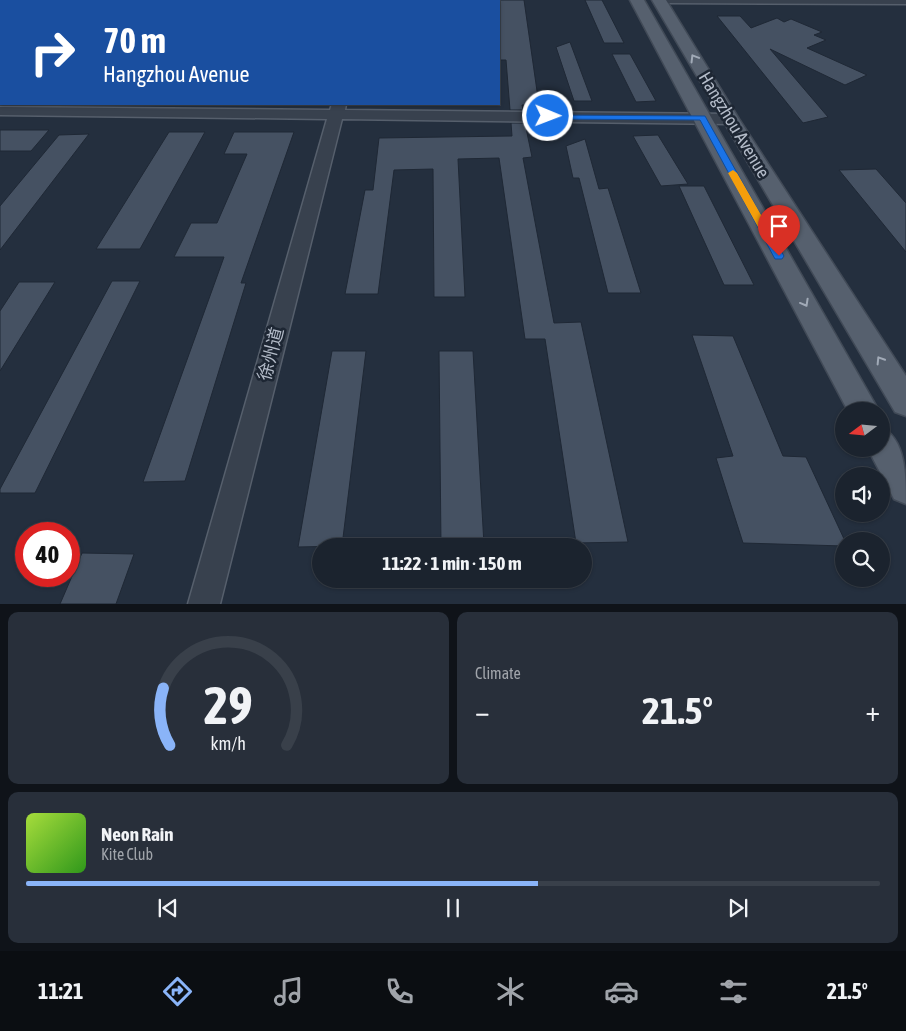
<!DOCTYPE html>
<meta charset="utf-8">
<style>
body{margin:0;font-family:"Asap Condensed","Noto Sans SC",sans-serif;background:#282f3a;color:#f1f3f6;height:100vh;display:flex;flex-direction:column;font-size:19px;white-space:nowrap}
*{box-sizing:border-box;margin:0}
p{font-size:16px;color:#a0a4aa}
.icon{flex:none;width:28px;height:28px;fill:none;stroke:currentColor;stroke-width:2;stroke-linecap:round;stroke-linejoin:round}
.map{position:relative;height:604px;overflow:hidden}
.sheet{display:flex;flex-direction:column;gap:8px;padding:8px;background:#0f1319;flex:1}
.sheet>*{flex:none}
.top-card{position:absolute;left:0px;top:0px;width:500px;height:105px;box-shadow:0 1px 4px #0004,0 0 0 1px #39404a;background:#1a4fa0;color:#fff;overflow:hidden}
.needle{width:32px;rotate:254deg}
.fabs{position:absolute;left:835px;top:402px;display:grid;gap:10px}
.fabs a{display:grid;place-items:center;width:55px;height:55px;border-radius:50%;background:#1b232e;box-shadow:0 1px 4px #0004,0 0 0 1px #39404a;font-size:25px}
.speed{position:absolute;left:15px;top:522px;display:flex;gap:10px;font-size:25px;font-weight:700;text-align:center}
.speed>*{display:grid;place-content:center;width:65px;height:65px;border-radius:50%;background:#1b232e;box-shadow:0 1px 4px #0004,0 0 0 1px #39404a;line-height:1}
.speed .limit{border:8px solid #d22;background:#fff;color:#111}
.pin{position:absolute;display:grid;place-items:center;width:42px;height:42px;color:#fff;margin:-51px -21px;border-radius:50% 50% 50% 0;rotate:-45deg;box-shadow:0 0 5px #0007}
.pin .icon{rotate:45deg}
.me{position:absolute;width:55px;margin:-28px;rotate:91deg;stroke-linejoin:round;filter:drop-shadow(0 0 4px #0008)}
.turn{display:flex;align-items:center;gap:18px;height:105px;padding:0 20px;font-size:22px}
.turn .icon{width:65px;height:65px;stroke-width:2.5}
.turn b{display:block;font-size:35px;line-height:42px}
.big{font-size:38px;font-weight:700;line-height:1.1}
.sheet .widget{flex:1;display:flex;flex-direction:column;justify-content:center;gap:8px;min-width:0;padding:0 18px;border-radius:10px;background:#282f3a}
.sheet .dial{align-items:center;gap:0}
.dial svg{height:130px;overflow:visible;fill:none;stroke:#39404a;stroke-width:7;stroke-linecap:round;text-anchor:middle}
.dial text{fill:#f1f3f6;stroke:none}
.song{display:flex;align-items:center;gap:15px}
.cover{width:60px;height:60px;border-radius:8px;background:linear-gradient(135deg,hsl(80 70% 55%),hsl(110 70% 35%))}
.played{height:5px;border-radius:2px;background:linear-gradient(90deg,#8ab4f8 60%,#39404a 60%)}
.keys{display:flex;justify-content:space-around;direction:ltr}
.heat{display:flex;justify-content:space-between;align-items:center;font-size:28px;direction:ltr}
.sheet .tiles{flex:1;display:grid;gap:8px;grid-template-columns:1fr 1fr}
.widget:last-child{grid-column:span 2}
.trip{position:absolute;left:312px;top:538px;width:280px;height:50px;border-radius:25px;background:#1b232e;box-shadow:0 1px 4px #0004,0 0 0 1px #39404a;font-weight:700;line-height:50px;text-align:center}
.tabs{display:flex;height:80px;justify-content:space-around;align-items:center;background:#0b0e12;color:#a0a4aa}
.tabs .icon{width:35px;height:35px}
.tabs .current{color:#8ab4f8}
.tabs b{font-size:22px;color:#f1f3f6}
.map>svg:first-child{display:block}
.building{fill:#455162;stroke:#1f2835}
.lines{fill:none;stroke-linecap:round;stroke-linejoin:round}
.minor-casing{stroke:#565f6c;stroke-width:3}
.major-casing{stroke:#414a57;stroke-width:3}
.minor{fill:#38414e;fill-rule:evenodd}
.major{fill:#56606e;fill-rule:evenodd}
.oneway{stroke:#a1aab7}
.route{fill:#1a73e8;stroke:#114b97}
.slow{fill:#f59e0b}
.labels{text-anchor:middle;stroke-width:5;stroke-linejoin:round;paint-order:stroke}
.street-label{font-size:18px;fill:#b4bcc9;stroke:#1d2633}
</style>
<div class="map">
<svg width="906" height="604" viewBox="0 0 906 604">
<rect width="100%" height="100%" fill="#242f3e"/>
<g class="building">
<path d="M 499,0 L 524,0 L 539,105 L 522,105 L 523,110 L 510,110 L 506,60 L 499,60 Z"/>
<path d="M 585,0 L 602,0 L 624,43 L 604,43 Z"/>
<path d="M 717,16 L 740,16 L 751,28 L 777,18 L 784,22 L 791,19 L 822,32 L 814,35 L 826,40 L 807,48 L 867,75 L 845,85 L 770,49 L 828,117 L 803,123 Z"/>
<path d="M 570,42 L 592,101 L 574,101 L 556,47 Z"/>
<path d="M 612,54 L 630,54 L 656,101 L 636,102 Z"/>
<path d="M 511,123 L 525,123 L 532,157 L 523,158 L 554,323 L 581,322 L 628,542 L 576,543 L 545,339 L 525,339 L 499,158 L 458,159 L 465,297 L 434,297 L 433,169 L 394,170 L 378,294 L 345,294 L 365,190 L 373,190 L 379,138 L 512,136 Z"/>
<path d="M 0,130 L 49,130 L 31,151 L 0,151 Z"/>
<path d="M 169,132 L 205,132 L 140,249 L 96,249 Z"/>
<path d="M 234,132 L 294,132 L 241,283 L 246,283 L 185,481 L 143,482 L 224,257 L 174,257 L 191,223 L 217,223 L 247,154 L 224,154 Z"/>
<path d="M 89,134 L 0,250 L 0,206 L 59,135 Z"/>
<path d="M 658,135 L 688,184 L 661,186 L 633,136 Z"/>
<path d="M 585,139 L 599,189 L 608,188 L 641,293 L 608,293 L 579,178 L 573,178 L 566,146 Z"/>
<path d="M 876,169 L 906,203 L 906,252 L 839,170 Z"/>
<path d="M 679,186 L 704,186 L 754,285 L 724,285 Z"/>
<path d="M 112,281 L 140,281 L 35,493 L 0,493 L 0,489 Z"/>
<path d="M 19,282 L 55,282 L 0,371 L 0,311 Z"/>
<path d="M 692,335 L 733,336 L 783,456 L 806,457 L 845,541 L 844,546 L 743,543 L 716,458 L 733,456 Z"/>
<path d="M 332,351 L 366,351 L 342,546 L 298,547 Z"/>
<path d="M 439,351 L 473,351 L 484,545 L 441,545 Z"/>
<path d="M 82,553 L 134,554 L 116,604 L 60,604 Z"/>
</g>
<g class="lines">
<defs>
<g id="minor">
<path d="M 361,0 L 373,0 L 373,1 L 362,1 Z"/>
<path d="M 661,0 L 906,0 L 906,4 L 667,3 Z"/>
<path d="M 332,104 L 346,104 L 345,110 L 730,114 L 738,119 L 730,124 L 342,119 L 220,604 L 188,604 L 327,119 L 0,115 L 0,107 L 330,110 Z"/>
</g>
<g id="major">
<path d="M 630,0 L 644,0 L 879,411 L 848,411 Z"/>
<path d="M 652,0 L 666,0 L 739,119 L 906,376 L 906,416 L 895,412 Z"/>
<path d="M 881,427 C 906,439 906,476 906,504 L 894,499 L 868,449 L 881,449 Z"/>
</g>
</defs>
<use href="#minor" class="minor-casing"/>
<use href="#major" class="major-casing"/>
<use href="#minor" class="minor"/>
<use href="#major" class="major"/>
</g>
<defs><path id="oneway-chevron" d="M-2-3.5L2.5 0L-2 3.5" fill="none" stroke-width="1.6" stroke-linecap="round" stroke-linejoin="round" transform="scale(1.25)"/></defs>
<g class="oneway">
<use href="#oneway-chevron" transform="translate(694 58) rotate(-121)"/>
<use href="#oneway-chevron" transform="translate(805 303) rotate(61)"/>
<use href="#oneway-chevron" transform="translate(880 360) rotate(-122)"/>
</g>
<path class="route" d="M 545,115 L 705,116 L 784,256 L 782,259 L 775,259 L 700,120 L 548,119 L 545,118 Z"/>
<path class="slow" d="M 733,170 L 737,173 L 768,227 L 766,230 L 759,230 L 758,227 L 728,173 Z"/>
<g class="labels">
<g class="street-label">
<text transform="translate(734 125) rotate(59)" y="6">Hangzhou Avenue</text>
<text transform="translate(271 354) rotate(-75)" y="6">徐州道</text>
</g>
</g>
</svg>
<div class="fabs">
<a><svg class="needle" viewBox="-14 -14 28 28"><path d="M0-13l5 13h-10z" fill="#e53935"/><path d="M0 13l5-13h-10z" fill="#a0a4aa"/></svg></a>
<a><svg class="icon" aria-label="sound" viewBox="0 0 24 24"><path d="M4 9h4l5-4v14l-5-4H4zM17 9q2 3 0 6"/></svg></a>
<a><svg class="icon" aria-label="search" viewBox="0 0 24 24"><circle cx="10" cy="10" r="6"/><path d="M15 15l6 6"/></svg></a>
</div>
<div class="speed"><div class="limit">40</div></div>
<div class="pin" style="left:779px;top:256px;background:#d93025"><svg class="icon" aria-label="arrive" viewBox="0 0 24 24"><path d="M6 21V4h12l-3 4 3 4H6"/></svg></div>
<svg class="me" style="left:548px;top:116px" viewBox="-20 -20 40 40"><circle r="17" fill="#1a73e8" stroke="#fff" stroke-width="3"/><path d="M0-11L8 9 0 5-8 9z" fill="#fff"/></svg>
<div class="trip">11:22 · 1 min · 150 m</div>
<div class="top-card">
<div class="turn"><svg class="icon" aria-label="right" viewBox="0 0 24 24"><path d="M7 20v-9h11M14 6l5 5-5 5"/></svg><div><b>70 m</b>Hangzhou Avenue</div></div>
</div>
</div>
<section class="sheet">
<div class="tiles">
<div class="widget dial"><svg viewBox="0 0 100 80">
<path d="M14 69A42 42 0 1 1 86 69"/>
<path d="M14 69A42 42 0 0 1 10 34" stroke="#8ab4f8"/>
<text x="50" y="56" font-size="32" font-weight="700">29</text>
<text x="50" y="72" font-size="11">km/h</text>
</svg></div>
<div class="widget"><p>Climate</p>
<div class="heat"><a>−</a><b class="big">21.5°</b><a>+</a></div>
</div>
<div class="widget">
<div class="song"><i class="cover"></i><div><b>Neon Rain</b><p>Kite Club</p></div></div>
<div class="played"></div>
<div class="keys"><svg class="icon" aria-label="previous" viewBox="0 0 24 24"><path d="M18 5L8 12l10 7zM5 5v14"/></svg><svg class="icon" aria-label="pause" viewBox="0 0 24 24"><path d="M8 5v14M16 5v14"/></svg><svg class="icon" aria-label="next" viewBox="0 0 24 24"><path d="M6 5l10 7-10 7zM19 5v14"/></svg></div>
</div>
</div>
</section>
<nav class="tabs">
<b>11:21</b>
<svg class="icon current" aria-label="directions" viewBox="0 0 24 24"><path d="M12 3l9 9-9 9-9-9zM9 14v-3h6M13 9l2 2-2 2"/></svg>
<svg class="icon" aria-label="music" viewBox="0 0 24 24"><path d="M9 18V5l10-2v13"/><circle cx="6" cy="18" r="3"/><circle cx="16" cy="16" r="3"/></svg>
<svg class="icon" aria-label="phone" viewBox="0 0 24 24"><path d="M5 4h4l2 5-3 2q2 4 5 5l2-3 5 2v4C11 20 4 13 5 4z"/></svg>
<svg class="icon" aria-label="climate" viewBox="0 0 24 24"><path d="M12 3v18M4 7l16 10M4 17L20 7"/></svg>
<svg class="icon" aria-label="car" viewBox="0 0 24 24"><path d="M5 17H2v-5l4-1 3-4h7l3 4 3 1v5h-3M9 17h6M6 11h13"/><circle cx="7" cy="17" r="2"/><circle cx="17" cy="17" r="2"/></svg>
<svg class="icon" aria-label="filters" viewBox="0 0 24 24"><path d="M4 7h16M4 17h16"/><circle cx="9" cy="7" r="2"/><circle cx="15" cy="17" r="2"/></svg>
<b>21.5°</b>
</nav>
